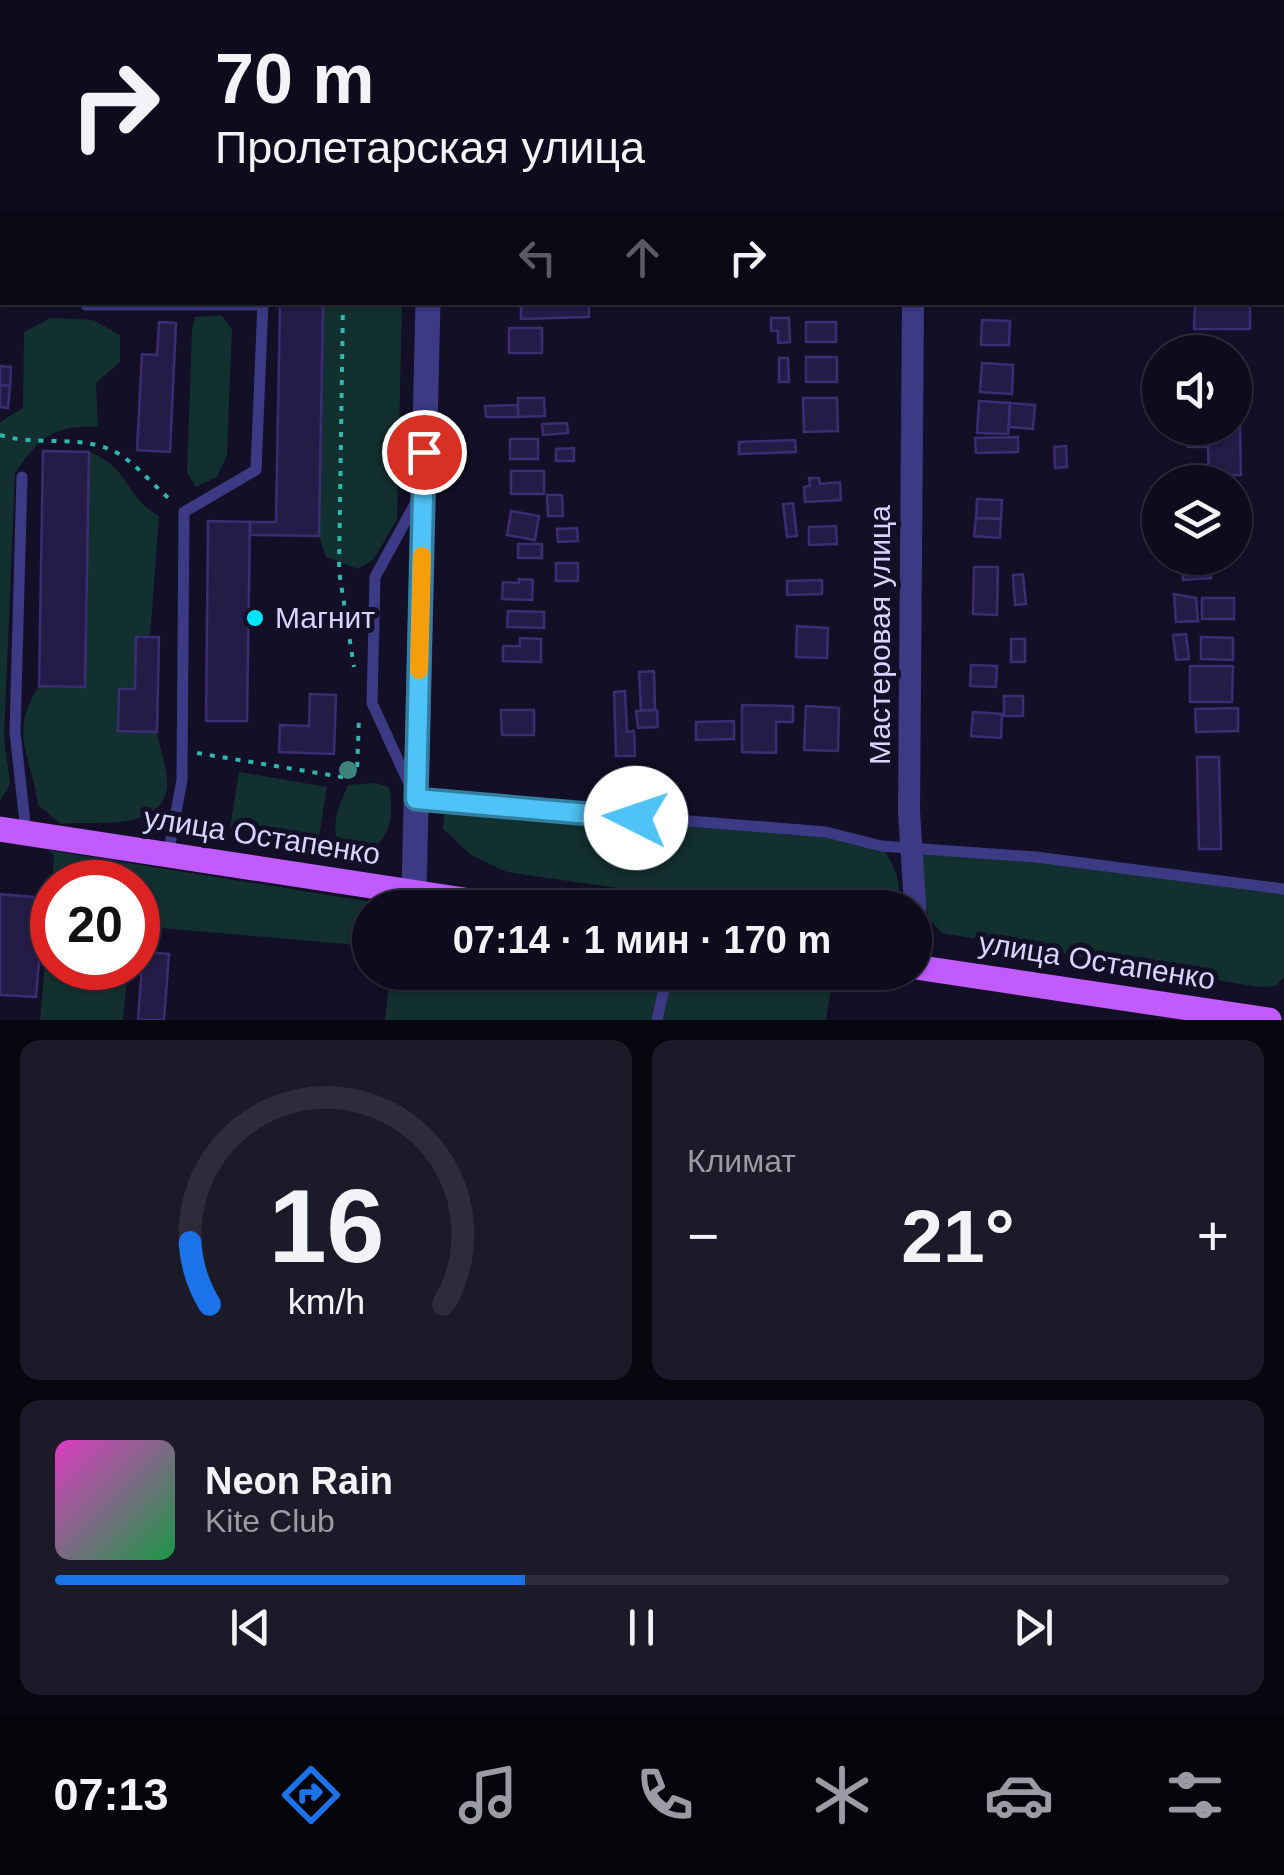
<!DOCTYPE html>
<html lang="ru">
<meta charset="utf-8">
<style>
body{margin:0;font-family:Arial,sans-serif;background:#1c1929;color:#f1f3f6;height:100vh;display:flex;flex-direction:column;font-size:38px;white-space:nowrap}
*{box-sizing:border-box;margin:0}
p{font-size:32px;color:#9b9ba3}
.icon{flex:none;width:55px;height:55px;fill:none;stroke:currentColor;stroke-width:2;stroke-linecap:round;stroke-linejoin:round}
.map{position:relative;height:1020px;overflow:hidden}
.sheet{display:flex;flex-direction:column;gap:20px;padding:20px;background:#08060f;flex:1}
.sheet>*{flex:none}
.top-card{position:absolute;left:0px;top:0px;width:1285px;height:305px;box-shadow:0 2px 8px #0004,0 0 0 2px #2e2b3b;background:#0e0b1c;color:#f1f3f6;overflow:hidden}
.buttons{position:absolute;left:1142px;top:335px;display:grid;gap:20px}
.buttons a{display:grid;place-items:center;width:110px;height:110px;border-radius:50%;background:#0e0b1c;box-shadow:0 2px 8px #0004,0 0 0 2px #2e2b3b;font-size:50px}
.speed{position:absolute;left:30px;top:860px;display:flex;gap:20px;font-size:50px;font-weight:700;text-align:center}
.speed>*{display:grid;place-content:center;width:130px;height:130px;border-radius:50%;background:#0e0b1c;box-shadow:0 2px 8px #0004,0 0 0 2px #2e2b3b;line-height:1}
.speed .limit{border:15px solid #d22;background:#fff;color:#111}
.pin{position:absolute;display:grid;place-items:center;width:85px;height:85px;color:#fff;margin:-42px;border:5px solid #fff;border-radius:50%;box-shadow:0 2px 10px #0007}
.me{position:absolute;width:110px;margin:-55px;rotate:274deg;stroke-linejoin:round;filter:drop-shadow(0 0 8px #0008)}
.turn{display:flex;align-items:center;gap:35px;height:210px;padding:0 50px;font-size:45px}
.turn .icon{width:130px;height:130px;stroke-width:2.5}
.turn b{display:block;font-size:70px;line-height:85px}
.lanes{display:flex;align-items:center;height:95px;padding:0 50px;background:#0003;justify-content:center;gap:50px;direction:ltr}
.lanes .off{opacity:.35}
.big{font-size:75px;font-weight:800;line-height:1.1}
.sheet .tile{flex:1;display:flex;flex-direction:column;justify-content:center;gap:15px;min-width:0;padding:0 35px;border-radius:20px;background:#1c1929}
.sheet .dial{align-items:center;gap:0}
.dial svg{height:260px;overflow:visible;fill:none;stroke:#2e2b3b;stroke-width:7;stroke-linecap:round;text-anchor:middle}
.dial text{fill:#f1f3f6;stroke:none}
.song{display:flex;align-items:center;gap:30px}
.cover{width:120px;height:120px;border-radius:15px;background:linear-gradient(135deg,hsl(310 70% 55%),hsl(140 70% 35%))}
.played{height:10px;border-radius:5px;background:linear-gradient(90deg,#1a73e8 40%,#2e2b3b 40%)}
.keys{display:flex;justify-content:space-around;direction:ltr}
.heat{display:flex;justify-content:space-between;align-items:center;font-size:55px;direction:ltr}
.sheet .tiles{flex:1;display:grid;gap:20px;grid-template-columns:1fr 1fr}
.tile:last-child{grid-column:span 2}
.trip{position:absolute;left:352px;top:890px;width:580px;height:100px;border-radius:50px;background:#0e0b1c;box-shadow:0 2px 8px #0004,0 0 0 2px #2e2b3b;font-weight:800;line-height:100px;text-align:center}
.menu{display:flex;height:160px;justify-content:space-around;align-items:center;background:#06040b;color:#9b9ba3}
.menu .icon{width:70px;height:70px}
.menu .on{color:#1a73e8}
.menu b{font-size:45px;color:#f1f3f6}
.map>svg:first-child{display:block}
.green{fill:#12302f}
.building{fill:#241b47;stroke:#3b2d73;stroke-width:2.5}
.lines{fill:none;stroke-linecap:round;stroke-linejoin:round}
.path{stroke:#2fb8b0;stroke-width:4;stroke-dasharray:5 8;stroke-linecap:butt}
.service{stroke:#3d3a85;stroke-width:11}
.minor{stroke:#3d3a85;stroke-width:22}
.tertiary{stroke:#3d3a85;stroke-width:25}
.primary{stroke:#c25bff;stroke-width:25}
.tree{fill:#3d827b}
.route-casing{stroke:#337fa1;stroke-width:25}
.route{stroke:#4fc3f7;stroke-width:18}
.slow{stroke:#f59e0b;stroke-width:18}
.poi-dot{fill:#00e5ff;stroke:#130f26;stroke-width:4}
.labels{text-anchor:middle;stroke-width:10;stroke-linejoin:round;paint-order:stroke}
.poi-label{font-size:30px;fill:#d9d4ff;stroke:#130f26;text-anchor:start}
.street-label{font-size:30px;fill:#d9d4ff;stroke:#130f26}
</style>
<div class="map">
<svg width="1284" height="1020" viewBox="0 0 1284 1020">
<rect width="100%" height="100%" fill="#130f26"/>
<g class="green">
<path d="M 323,303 L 402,303 L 397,520 L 373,560 L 358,569 L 326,557 L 319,536 Z"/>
<path d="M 221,315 L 232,329 L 227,455 L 217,477 L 196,487 L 187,472 L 192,330 L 195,317 Z"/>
<path d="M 51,318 L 93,320 L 120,335 L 120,362 L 96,383 L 98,427 C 55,425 40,436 15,473 L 4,738 L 10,784 L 0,801 L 0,422 L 23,408 L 24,332 Z"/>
<path d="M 89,452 C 131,468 124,497 159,516 L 150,637 L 136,637 L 135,689 L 119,690 L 118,730 L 157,732 C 159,748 169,772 167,788 C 160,833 93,820 61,824 L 38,805 C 31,753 8,735 39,686 L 85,687 Z"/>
<path d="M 239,772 L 327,787 L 318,843 L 230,828 Z"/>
<path d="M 375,783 L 389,787 C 394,812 392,833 372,850 L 342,849 C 328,828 339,806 348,785 Z"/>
<path d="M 445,804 L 826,832 L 881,846 C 895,866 903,883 897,908 L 749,907 L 507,872 L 471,855 L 443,829 Z"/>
<path d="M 911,845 L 1284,889 L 1284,977 L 1276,986 L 1258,987 L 942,933 L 929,919 Z"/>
<path d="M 48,850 L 403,907 L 370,908 L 370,946 L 138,926 L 138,882 L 52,882 L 52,968 L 128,968 L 123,1020 L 40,1020 L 54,856 Z"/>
<path d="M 811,972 L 833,976 L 826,1020 L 385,1020 L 390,973 Z"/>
</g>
<g class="building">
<path d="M 280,302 L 323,302 L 319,536 L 250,535 L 250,522 L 276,522 Z"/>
<path d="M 521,302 L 589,302 L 589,317 L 521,319 Z"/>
<path d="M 1195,302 L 1250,302 L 1250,329 L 1194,329 Z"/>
<path d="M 771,318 L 789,318 L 790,342 L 778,343 L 778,331 L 771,331 Z"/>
<path d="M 982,320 L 1010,321 L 1009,345 L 981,345 Z"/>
<path d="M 159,322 L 176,323 L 170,452 L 137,450 L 142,354 L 157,355 Z"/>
<rect x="806" y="322" width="30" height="20"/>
<rect x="509" y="328" width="33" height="25"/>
<rect x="806" y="357" width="31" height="25"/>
<path d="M 779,358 L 788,358 L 789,382 L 779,382 Z"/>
<path d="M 982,363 L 1013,365 L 1012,394 L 980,392 Z"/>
<path d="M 0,366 L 11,367 L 10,386 L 0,385 Z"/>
<path d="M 0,385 L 10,386 L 8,408 L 0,407 Z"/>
<path d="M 1235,391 L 1246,392 L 1244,413 L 1235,412 Z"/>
<path d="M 518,398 L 544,398 L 545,416 L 518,417 Z"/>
<path d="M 803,398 L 837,398 L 838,431 L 804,432 Z"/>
<path d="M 979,401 L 1010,403 L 1008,434 L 977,433 Z"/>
<path d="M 1010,403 L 1035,405 L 1033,429 L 1009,427 Z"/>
<path d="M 518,405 L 518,417 L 486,417 L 485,406 Z"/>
<path d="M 567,423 L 568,433 L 543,435 L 542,424 Z"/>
<path d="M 1240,427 L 1241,475 L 1209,476 L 1208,447 L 1188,447 L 1188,434 L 1197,433 L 1197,428 Z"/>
<path d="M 1018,437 L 1018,452 L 976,453 L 975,438 Z"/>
<rect x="510" y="439" width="28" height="20"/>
<path d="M 795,440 L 796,452 L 739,454 L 739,442 Z"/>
<path d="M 1066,446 L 1067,467 L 1055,468 L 1054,447 Z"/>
<path d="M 574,448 L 574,461 L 556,461 L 556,449 Z"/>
<path d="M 43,451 L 89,452 L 85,687 L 39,686 Z"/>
<rect x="511" y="471" width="33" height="23"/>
<path d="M 809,478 L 819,478 L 820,484 L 840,482 L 841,500 L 805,502 L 804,487 L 810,486 Z"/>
<path d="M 547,495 L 562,495 L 563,516 L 548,516 Z"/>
<path d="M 977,499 L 1002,500 L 1001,519 L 976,518 Z"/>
<path d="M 793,503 L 797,536 L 787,537 L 783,504 Z"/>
<path d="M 511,511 L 539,516 L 535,540 L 507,535 Z"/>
<path d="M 976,518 L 1001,519 L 1000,538 L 974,536 Z"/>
<path d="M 208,521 L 250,522 L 247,721 L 206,721 Z"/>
<path d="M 836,526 L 837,544 L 809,545 L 809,527 Z"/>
<path d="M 577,528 L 578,541 L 558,542 L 557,529 Z"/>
<rect x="518" y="544" width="24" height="14"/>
<rect x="556" y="563" width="22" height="18"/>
<path d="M 974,567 L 998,567 L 997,615 L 973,614 Z"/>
<path d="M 1210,569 L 1211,578 L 1183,580 L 1183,570 Z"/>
<path d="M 1023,574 L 1026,604 L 1015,605 L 1013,575 Z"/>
<path d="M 519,579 L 533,580 L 532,600 L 502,599 L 503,582 L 519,583 Z"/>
<path d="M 822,580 L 822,594 L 787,595 L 787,581 Z"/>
<path d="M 1174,594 L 1196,598 L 1198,621 L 1176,622 Z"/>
<rect x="1202" y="598" width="32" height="21"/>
<path d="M 508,611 L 544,612 L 544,628 L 507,627 Z"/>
<path d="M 797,626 L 828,628 L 827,658 L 796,657 Z"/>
<path d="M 1186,634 L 1189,659 L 1176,660 L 1173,635 Z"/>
<path d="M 136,637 L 159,637 L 157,732 L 118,731 L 119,689 L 135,689 Z"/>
<path d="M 1201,637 L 1233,638 L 1233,660 L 1201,659 Z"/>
<path d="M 520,638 L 541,639 L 541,662 L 503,661 L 503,646 L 520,646 Z"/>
<rect x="1011" y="639" width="14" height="23"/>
<path d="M 971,665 L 997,666 L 996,687 L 970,686 Z"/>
<path d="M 1190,666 L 1233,666 L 1232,702 L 1190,702 Z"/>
<path d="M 654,671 L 655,710 L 641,710 L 639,672 Z"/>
<path d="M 625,691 L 627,732 L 634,731 L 635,756 L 616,756 L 614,692 Z"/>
<path d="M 310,694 L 336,695 L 334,754 L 279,752 L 280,725 L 309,726 Z"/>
<rect x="1004" y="696" width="19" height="20"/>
<path d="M 742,705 L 793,706 L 793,722 L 776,722 L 776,753 L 742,752 Z"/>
<path d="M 806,706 L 839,708 L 838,751 L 804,750 Z"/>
<path d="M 1238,708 L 1238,731 L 1196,732 L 1195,709 Z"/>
<path d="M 501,710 L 534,710 L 534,735 L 502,735 Z"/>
<path d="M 657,710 L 658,727 L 638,728 L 636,711 Z"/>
<path d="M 973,712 L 1002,714 L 1001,738 L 971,736 Z"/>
<path d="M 734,721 L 734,739 L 696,740 L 696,722 Z"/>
<path d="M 1197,757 L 1219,757 L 1221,849 L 1199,849 Z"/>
<path d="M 0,894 L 44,898 L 36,997 L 0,995 Z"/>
<path d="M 143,952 L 169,954 L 164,1020 L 138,1020 Z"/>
</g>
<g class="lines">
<g class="path">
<path d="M 348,0 L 348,2"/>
<path d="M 343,302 L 339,571 L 354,667"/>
<path d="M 0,435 C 37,447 84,433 119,454 C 137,465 156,488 173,502"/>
<path d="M 197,753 L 348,778 L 357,772 L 359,716"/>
</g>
<g class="service">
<path d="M 74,2 L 75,0"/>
<path d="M 0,94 L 2,94"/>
<path d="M 0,167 L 2,167"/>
<path d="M 86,305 L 263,305"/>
<path d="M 22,477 L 15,732 L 26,832"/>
<path d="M 416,502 L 375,577 L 372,703 L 416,799 L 826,832 L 881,846 L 1036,857 L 1284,889"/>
<path d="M 168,855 L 182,780 L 184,512 L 256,470 L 263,302"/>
<path d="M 657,1020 L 668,972"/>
</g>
<g class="minor">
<path d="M 915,2 L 915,0"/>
<path d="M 913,302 L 909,811 L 919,967"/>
</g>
<g class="tertiary">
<path d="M 435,2 L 435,0"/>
<path d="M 414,893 L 428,302"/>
</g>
<g class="primary">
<path d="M 0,829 L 515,908"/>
<path d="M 915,967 L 1269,1020"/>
</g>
</g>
<circle class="tree" cx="348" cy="770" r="9"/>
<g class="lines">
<defs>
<path id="route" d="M 424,452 L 416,799 L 636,818"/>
</defs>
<use href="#route" class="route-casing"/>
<use href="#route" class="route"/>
<path class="slow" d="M 419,670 L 422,556"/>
</g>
<circle class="poi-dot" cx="255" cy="618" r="10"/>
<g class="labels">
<g class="poi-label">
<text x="275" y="628">Магнит</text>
</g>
<g class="street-label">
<text transform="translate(880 635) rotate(-90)" y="10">Мастеровая улица</text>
<text transform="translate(262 836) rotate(9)" y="10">улица Остапенко</text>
<text transform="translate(1097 961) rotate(9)" y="10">улица Остапенко</text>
</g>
</g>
</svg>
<div class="buttons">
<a><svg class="icon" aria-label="sound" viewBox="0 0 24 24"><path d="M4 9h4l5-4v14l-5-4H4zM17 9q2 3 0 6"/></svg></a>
<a><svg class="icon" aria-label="layers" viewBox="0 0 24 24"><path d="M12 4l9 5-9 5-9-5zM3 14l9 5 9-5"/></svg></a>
</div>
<div class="speed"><div class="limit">20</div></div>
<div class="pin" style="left:424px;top:452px;background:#d93025"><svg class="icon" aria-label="arrive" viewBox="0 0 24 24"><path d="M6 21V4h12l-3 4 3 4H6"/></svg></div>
<svg class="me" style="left:636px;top:818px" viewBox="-20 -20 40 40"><circle r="19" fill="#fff"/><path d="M0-13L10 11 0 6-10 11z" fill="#4fc3f7"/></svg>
<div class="trip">07:14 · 1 мин · 170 m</div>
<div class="top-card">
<div class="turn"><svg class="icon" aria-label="right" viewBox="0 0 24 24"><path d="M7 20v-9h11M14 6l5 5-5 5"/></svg><div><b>70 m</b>Пролетарская улица</div></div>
<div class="lanes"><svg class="icon off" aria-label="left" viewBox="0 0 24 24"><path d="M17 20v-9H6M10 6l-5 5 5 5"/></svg><svg class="icon off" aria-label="ahead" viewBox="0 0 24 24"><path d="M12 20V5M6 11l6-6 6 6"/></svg><svg class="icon" aria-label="right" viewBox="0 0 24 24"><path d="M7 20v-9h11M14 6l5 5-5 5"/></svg></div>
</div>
</div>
<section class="sheet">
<div class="tiles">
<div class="tile dial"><svg viewBox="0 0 100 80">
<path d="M14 69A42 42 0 1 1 86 69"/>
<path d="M14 69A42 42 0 0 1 8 50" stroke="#1a73e8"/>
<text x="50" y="56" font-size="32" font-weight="700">16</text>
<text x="50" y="72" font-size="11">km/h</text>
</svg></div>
<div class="tile"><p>Климат</p>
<div class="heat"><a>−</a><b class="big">21°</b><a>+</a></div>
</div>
<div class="tile">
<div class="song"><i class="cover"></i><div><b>Neon Rain</b><p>Kite Club</p></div></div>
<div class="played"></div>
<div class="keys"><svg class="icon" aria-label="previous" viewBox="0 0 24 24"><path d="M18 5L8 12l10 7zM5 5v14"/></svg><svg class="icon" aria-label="pause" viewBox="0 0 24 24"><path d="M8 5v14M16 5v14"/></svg><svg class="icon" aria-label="next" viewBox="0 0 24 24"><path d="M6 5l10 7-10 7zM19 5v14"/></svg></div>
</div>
</div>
</section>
<nav class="menu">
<b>07:13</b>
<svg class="icon on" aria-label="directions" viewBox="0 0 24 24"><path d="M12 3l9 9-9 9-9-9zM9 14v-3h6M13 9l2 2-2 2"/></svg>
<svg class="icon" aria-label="music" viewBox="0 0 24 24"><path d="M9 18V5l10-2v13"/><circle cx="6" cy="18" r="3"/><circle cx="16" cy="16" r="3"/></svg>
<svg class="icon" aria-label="phone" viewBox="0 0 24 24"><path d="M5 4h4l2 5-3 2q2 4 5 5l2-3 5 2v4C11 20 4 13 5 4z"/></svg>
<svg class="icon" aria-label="climate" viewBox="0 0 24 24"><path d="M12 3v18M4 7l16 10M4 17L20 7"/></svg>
<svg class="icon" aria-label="car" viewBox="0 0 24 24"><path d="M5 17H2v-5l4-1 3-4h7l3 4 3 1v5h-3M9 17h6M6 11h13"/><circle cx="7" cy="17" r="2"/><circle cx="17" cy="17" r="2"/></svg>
<svg class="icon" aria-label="filters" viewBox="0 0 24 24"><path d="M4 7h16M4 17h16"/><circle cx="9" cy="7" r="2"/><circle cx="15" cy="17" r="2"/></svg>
</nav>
